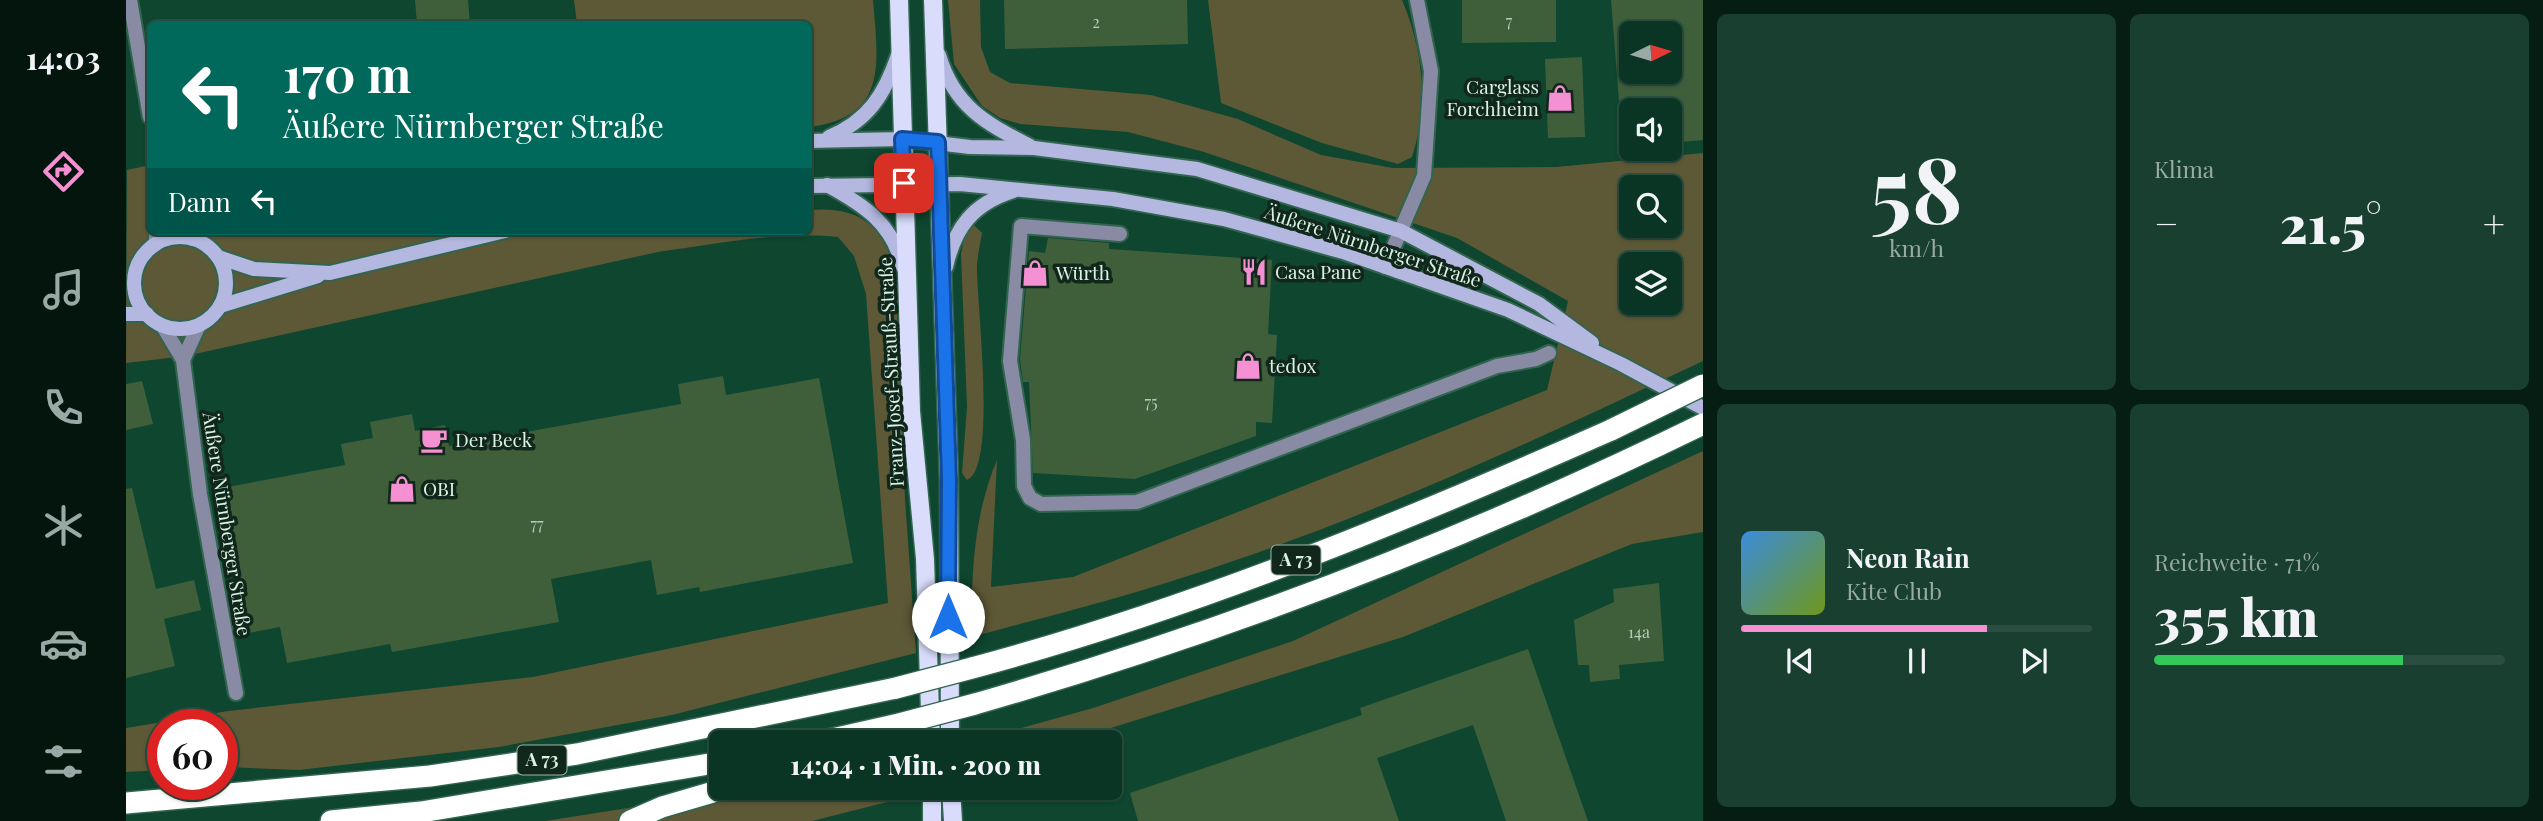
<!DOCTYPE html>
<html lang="de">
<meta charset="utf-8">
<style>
body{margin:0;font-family:"Playfair Display",serif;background:#183f30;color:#f1f3f6;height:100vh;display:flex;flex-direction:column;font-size:26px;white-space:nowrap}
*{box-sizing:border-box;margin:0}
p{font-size:23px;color:#99aaa6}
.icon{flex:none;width:38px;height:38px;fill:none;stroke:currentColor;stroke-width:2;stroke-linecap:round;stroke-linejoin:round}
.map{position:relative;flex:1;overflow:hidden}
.panel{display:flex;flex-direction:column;gap:14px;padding:14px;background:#061d13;width:840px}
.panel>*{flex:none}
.top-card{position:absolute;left:21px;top:21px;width:665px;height:214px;border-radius:10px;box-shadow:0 2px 5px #0004,0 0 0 2px #2a4f41;background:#00695c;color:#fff;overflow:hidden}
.needle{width:46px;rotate:85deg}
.controls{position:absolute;left:1493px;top:21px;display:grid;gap:14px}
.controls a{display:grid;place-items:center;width:63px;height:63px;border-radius:10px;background:#0a3423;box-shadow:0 2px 5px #0004,0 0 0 2px #2a4f41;font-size:35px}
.speed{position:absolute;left:21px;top:709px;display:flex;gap:14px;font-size:35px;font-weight:700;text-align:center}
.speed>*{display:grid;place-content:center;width:91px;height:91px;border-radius:50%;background:#0a3423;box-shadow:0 2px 5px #0004,0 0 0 2px #2a4f41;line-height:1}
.speed .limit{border:10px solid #d22;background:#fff;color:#111}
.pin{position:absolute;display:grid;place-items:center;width:60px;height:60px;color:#fff;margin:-30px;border-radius:14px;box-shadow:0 4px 10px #0006}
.me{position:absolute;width:77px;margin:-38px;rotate:0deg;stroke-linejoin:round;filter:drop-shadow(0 0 5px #0008)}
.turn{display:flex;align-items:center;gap:24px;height:147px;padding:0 21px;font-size:32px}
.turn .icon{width:91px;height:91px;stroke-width:2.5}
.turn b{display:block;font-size:49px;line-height:60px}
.then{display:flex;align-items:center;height:66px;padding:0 21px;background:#0003;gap:14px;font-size:26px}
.big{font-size:52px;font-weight:800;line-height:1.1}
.panel .tile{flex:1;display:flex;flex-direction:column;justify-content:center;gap:10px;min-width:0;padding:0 24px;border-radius:10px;background:#183f30}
.panel .dial{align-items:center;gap:0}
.dial b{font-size:91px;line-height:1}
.song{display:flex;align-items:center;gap:21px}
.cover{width:84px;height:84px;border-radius:10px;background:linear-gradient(135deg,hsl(210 70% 55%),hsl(80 70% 35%))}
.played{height:7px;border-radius:4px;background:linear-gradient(90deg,#f591d2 70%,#2a4f41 70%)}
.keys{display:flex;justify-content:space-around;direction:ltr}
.heat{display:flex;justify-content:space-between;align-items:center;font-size:38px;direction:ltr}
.charge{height:10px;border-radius:5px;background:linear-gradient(90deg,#34c759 71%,#2a4f41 0)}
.panel .tiles{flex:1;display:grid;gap:14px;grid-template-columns:repeat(2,1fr)}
.trip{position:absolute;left:583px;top:730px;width:413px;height:70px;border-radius:10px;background:#0a3423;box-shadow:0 2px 5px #0004,0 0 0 2px #2a4f41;font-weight:800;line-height:70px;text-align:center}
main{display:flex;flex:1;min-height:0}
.tabs{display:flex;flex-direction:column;width:126px;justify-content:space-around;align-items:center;background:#04150e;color:#99aaa6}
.tabs .icon{width:49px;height:49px}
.tabs .active{color:#f591d2}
.tabs b{font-size:32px;color:#f1f3f6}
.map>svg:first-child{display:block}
.green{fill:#5d5836;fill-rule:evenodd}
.building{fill:#3f5f3b;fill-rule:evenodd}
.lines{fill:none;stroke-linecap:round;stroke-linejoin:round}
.street-casing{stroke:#326550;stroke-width:18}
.secondary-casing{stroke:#326550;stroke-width:18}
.primary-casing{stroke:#326550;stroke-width:21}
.highway-casing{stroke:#326550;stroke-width:24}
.street{stroke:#898ba4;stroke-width:14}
.secondary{stroke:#b4b8e0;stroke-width:14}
.primary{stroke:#d9dcfb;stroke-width:18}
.highway{stroke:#fff;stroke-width:21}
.highway-bridge-casing{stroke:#326550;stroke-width:24;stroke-linecap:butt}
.highway-bridge{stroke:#fff;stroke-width:21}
.route-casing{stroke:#114b97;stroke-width:18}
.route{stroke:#1a73e8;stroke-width:12}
.labels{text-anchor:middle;stroke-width:7;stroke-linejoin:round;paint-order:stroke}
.number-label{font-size:16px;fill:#b2ceba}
.shield{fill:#11271c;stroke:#9cb6a8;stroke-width:2}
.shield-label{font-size:18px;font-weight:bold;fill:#d8f3e4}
.poi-label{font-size:19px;fill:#d8f3e4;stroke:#11271c;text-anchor:start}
.street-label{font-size:19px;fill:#d8f3e4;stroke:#11271c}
</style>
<main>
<nav class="tabs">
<b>14:03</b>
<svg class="icon active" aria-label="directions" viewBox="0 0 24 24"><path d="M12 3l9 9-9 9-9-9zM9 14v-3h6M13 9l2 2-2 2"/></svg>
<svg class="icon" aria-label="music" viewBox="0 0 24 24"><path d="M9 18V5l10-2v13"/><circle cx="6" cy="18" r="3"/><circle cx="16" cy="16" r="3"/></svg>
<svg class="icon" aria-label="phone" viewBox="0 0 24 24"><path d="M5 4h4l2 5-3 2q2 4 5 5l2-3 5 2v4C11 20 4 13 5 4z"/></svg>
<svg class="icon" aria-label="climate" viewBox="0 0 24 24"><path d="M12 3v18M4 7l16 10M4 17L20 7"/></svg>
<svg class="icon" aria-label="car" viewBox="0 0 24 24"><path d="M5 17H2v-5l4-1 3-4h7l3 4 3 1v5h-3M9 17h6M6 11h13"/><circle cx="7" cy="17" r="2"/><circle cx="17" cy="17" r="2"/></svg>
<svg class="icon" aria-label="filters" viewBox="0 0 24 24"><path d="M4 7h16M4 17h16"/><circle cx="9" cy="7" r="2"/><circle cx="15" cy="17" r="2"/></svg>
</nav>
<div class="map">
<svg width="1577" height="821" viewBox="0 0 1577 821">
<rect width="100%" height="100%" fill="#0e462f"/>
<g class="green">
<path d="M 448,0 L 747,0 C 752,62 763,118 683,127 L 682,24 L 451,24 Z"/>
<path d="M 822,0 L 854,0 L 855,47 L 864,72 L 884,83 L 1025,95 L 1112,119 L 1195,155 L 1267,168 L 1430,167 L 1577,153 L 1577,361 C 1410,440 1241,519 1065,575 C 992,599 919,617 846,637 C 845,577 847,517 871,460 L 865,587 L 947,577 L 1421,390 L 1442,301 L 1331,238 L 1078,152 L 1002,132 L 894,124 L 874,118 L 856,106 L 828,64 ZM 1505,187 L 1544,187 L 1544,226 L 1505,226 ZM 1505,264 L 1544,264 L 1544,303 L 1505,303 Z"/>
<path d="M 1082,0 L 1276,0 C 1297,49 1303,105 1286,157 L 1272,164 L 1196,143 L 1095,103 Z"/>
<path d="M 24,165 L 24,231 L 682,231 L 683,210 C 731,206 754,222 769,269 L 779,499 L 790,653 L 546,715 L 373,747 L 173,770 L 96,767 L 96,724 L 37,724 L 37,770 L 0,772 L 0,728 L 102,711 L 407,677 L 762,603 L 740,294 L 728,256 L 712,237 C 654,231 590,244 532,252 L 60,356 L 0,363 L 1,170 Z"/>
<path d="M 847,224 L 856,233 C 854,244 852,254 851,265 C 850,300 872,467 841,480 L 836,473 L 841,407 L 835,254 L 838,239 Z"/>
<path d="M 1577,451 L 1577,532 L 1506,544 L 1277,637 L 940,742 L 845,742 L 967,708 L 1167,641 Z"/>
<path d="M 630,788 L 817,788 L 686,821 L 419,821 Z"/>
</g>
<g class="building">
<path d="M 289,0 L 342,0 L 344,24 L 291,24 Z"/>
<path d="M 878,0 L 1061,0 L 1062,44 L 879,49 Z"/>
<path d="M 1336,0 L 1430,0 L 1430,42 L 1336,43 Z"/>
<path d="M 1485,0 L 1577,0 L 1577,140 L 1555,142 L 1554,126 L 1544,127 L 1544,110 L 1505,110 L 1505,113 L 1494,114 ZM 1505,33 L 1544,33 L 1544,72 L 1505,72 Z"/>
<path d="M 1456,57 L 1459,137 L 1422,138 L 1419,59 Z"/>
<path d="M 922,238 L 983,243 L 983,249 L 1146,260 L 1142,334 L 1151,335 L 1146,423 L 1130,422 L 1130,436 L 1009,479 L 907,473 L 903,382 L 897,382 L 894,359 L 903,251 L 919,253 Z"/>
<path d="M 597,376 L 600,395 L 693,378 L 727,563 L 574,592 L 573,587 L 531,595 L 525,560 L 425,579 L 433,622 L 266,652 L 264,644 L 161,663 L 154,627 L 123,633 L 96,488 L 219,465 L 215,444 L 247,438 L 244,422 L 286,414 L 289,431 L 319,425 L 323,446 L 555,404 L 552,384 Z"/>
<path d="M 16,381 L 27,424 L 0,430 L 0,384 Z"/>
<path d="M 6,488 L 30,589 L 68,580 L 75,610 L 38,619 L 49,666 L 0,678 L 0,489 Z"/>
<path d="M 1533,583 L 1538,661 L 1493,665 L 1494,679 L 1464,682 L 1463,665 L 1452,665 L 1448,620 L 1488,602 L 1487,589 Z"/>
<path d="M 1402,649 L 1462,821 L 1380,821 L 1347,725 L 1251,758 L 1273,821 L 1012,821 L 1004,793 L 1236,715 L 1234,708 Z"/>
</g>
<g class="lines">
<defs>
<g id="street">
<path d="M 4,0 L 24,117"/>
<path d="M 62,231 L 66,239"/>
<path d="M 994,234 L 895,226 L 884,361 L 897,440 L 898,486 L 904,498 L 915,504 L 1011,502 L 1371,366 L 1410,359 L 1423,353"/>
<path d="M 29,245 L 31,231"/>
<path d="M 1259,267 L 1298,176 L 1305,71 L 1291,0"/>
<path d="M 36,325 L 57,360 L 74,494 L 110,693"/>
<path d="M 57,360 L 73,325"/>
</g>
<g id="secondary">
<path d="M 813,55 C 828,106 859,123 904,146"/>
<path d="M 703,137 C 742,121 759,94 772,55"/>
<path d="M 682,141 L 777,139 L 844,147 L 908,148 L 1071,169 L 1275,231 L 1413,304 L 1466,343"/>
<path d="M 701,185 C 738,205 766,223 777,267"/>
<path d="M 682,186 L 834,184 L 987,199 L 1098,219 L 1217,252 L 1382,310 L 1495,364 L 1577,408"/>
<circle cx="54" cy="283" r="46"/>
<path d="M 92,257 L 128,269 L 204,273 L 379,231"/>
<path d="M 820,267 C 829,227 847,204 887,191"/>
<path d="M 94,306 L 192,276"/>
<path d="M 0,314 L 21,314"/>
</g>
<g id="primary">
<path d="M 773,0 L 785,411 L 799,559 L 805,742"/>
<path d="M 807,0 L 823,480 L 824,742"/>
<path d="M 825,788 L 827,821"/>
<path d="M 806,821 L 806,788"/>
</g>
<g id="highway">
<path d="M 846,668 C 1066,609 1277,522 1485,430"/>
<path d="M 849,704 C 1099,632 1344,538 1577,424"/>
<path d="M 693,742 L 773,724"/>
<path d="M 0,803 L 304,776 L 451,754 L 770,688"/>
<path d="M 205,821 L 295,812 L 595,762"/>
<path d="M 504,821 L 536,807 L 601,788"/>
</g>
</defs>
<use href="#street" class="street-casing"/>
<use href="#secondary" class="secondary-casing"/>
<use href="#primary" class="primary-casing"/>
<use href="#highway" class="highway-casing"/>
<use href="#street" class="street"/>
<use href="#secondary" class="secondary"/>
<use href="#primary" class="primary"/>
<use href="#highway" class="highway"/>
<defs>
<g id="highway-bridge">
<path d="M 1485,430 L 1577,385"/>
<path d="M 770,688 L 846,668"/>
<path d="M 773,724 L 849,704"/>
</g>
</defs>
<use href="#highway-bridge" class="highway-bridge-casing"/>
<use href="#highway-bridge" class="highway-bridge"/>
</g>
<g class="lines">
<defs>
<path id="route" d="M 778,183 L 776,139 L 812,142 L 823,480 L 822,617"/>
</defs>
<use href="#route" class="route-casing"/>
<use href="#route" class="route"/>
</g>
<defs>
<symbol id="shop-bare" viewBox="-9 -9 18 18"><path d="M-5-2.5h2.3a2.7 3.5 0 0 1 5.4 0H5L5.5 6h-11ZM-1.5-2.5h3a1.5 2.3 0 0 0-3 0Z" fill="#f591d2" stroke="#11271c" stroke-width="2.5" paint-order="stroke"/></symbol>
<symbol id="restaurant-bare" viewBox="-9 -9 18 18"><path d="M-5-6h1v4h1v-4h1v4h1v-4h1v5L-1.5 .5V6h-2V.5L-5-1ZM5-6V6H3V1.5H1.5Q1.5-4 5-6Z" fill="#f591d2" stroke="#11271c" stroke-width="2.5" paint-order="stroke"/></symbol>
<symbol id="cafe-bare" viewBox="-9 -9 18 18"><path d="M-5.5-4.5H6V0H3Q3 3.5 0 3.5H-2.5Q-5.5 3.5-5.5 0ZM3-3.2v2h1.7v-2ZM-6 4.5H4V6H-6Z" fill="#f591d2" stroke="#11271c" stroke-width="2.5" paint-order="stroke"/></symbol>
</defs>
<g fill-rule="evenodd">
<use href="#shop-bare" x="1415" y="79" width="38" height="38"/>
<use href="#restaurant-bare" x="1109" y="253" width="38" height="38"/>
<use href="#shop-bare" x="890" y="254" width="38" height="38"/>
<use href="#shop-bare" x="1103" y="347" width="38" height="38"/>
<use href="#cafe-bare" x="289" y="421" width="38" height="38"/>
<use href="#shop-bare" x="257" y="470" width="38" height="38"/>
</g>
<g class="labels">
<g class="number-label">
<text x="1383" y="27">7</text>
<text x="970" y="28">2</text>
<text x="1025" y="408">75</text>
<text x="411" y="530">77</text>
<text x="1513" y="638">14a</text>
</g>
<g class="shield">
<rect x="1145.5" y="545.5" width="49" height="29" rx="5"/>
<rect x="391.5" y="745.5" width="49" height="29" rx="5"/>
</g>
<g class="shield-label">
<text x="1170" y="566">A 73</text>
<text x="416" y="766">A 73</text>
</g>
<g class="poi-label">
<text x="1413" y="94" text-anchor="end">Carglass<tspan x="1413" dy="22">Forchheim</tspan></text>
<text x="1149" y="279">Casa Pane</text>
<text x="930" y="280">Würth</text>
<text x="1143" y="373">tedox</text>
<text x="329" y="447">Der Beck</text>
<text x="297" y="496">OBI</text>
</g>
<g class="street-label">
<text transform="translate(1247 246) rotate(18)" y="7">Äußere Nürnberger Straße</text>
<text transform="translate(765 372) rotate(-93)" y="7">Franz-Josef-Strauß-Straße</text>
<text transform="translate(101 524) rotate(81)" y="7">Äußere Nürnberger Straße</text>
</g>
</g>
</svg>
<div class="controls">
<a><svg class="needle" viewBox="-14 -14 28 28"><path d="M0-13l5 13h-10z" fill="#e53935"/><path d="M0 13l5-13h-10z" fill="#99aaa6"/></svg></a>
<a><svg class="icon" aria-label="sound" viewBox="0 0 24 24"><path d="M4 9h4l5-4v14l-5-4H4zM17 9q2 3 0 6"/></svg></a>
<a><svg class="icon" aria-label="search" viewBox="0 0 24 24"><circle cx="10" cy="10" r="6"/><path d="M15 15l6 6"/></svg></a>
<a><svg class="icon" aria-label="layers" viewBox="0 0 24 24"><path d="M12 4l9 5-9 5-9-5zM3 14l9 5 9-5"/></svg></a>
</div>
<div class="speed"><div class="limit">60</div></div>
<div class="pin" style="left:778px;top:183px;background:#d93025"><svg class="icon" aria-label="arrive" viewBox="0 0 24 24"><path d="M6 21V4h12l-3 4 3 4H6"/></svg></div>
<svg class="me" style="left:822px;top:617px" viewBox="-20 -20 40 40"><circle r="19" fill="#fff"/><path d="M0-13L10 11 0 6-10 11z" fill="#1a73e8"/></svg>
<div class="trip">14:04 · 1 Min. · 200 m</div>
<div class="top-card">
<div class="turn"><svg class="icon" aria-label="left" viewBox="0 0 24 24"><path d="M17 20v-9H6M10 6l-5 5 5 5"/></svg><div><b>170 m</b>Äußere Nürnberger Straße</div></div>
<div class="then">Dann<svg class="icon" aria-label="left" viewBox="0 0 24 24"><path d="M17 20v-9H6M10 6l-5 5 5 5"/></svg></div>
</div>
</div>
<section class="panel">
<div class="tiles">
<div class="tile dial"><b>58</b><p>km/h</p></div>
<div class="tile"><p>Klima</p>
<div class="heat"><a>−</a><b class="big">21.5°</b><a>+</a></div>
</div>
<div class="tile">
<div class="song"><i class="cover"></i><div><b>Neon Rain</b><p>Kite Club</p></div></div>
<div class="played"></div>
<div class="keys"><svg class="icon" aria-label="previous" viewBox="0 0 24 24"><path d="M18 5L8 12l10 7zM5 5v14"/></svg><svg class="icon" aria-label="pause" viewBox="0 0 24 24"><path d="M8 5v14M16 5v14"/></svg><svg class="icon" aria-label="next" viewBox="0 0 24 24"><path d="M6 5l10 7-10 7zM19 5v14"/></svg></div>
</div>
<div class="tile"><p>Reichweite · 71%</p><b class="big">355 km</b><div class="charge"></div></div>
</div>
</section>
</main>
